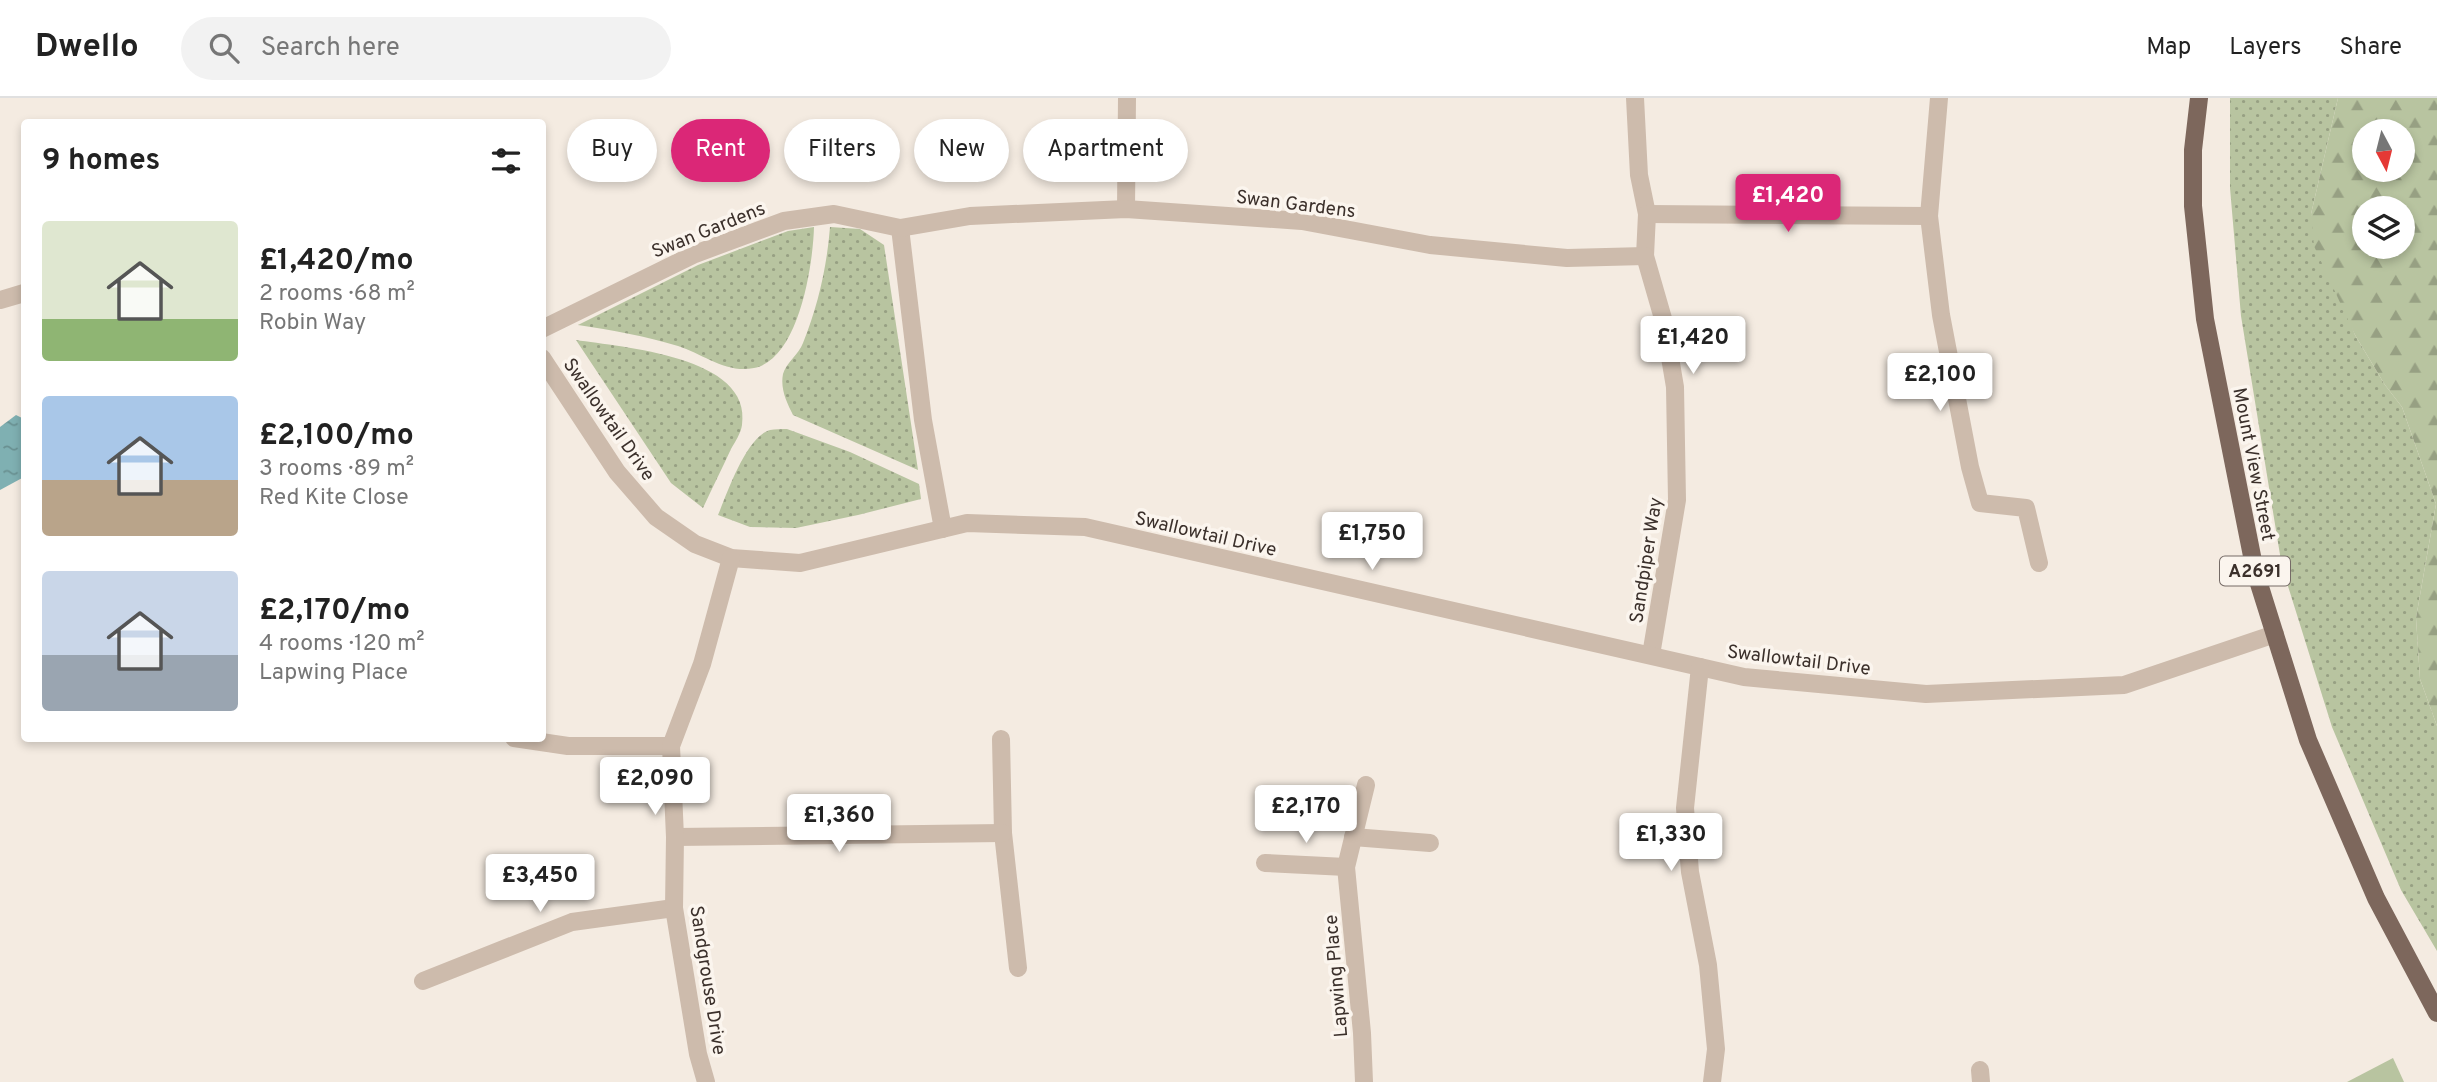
<!DOCTYPE html>
<meta charset="utf-8">
<style>
:root{--surface:#fff;--page:#f2f2f2;--text:#222;--muted:#767676;--line:#e0e0e0;--accent:#db2777}
body{margin:0;font-family:Overpass,sans-serif;background:var(--page);color:var(--text);height:100vh;display:flex;flex-direction:column;font-size:26px;white-space:nowrap}
*{box-sizing:border-box;margin:0}
p{font-size:23px;color:var(--muted)}
.icon{flex:none;width:38px;height:38px;fill:none;stroke:currentColor;stroke-width:2;stroke-linecap:round;stroke-linejoin:round}
.map{position:relative;flex:1;overflow:hidden}
.sheet{position:absolute;left:21px;top:21px;width:525px;height:623px;display:flex;flex-direction:column;background:var(--surface);border-radius:7px;box-shadow:0 4px 10px #0003}
.sheet>*{flex:none}
.guide{position:absolute;left:567px;top:21px;width:665px;height:63px;display:flex;gap:14px}
.needle{width:46px;rotate:173deg}
.tools{position:absolute;left:2352px;top:21px;display:grid;gap:14px}
.tools a{display:grid;place-items:center;width:63px;height:63px;border-radius:50%;background:var(--surface);box-shadow:0 4px 10px #0003;font-size:35px}
.price{position:absolute;translate:-50% -60px;padding:0 16px;border-radius:7px;background:#fff;color:#222;font-size:23px;line-height:46px;filter:drop-shadow(0 2px 4px #0008)}
.price::after{content:'';position:absolute;left:50%;top:42px;width:21px;height:16px;margin-left:-10px;background:inherit;clip-path:polygon(0 0,100% 0,50% 100%)}
.price.selected{background:var(--accent);color:#fff}
ul{padding:0;list-style:none}
li{display:flex;align-items:center;gap:21px;height:175px;padding:0 21px}
li span{display:grid;place-items:center;flex:none;width:196px;height:140px;border-radius:7px;color:#555}
li>.icon{margin-inline-start:auto}
span .icon{width:84px;height:84px;fill:#fffc;stroke-width:1}
li b{font-size:30px}
h2{display:flex;justify-content:space-between;align-items:center;height:84px;padding:0 21px;font-size:30px}
.tag{padding:0 24px;border-radius:32px;background:var(--surface);box-shadow:0 4px 10px #0003;font-size:24px;line-height:63px}
.tag.selected{background:var(--accent);color:#fff}
header{display:flex;align-items:center;gap:42px;box-sizing:border-box;height:98px;padding:0 35px;background:var(--surface);border-bottom:2px solid var(--line)}
header strong{font-size:33px}
nav{display:flex;gap:38px;margin-inline-start:auto;font-size:24px}
.search{width:490px;height:63px;background:var(--page);display:flex;align-items:center;gap:18px;box-sizing:border-box;padding:0 24px;border-radius:38px;color:var(--muted);font-size:26px}
.map>svg:first-child{display:block}
.grass{fill:url(#grass-dots)}
.forest{fill:url(#forest-firs);fill-rule:evenodd}
.green{fill:#b8c4a0}
.water{fill:url(#water-ripples)}
.lines{fill:none;stroke-linecap:round;stroke-linejoin:round}
.street{stroke:#cdbbac;stroke-width:18}
.primary{stroke:#7d675c;stroke-width:18}
.labels{text-anchor:middle;stroke-width:7;stroke-linejoin:round;paint-order:stroke}
.shield{fill:#fbf5ee;stroke:#756b66;stroke-width:2}
.shield-label{font-size:18px;font-weight:bold;fill:#3b302b}
.street-label{font-size:19px;fill:#3b302b;stroke:#fbf5ee}
</style>
<header>
<strong>Dwello</strong>
<div class="search"><svg class="icon" aria-label="search" viewBox="0 0 24 24"><circle cx="10" cy="10" r="6"/><path d="M15 15l6 6"/></svg>Search here</div>
<nav><a>Map</a><a>Layers</a><a>Share</a></nav>
</header>
<div class="map">
<svg width="2437" height="984" viewBox="0 0 2437 984">
<defs>
<pattern id="grass-dots" width="8" height="8" patternUnits="userSpaceOnUse" patternTransform="scale(1.75)"><rect width="8" height="8" fill="#b8c4a0"/><path d="M2 2h.1M6 6h.1" fill="none" stroke="#97a083" stroke-width="1.8" stroke-linecap="round"/></pattern>
<pattern id="forest-firs" width="22" height="20" patternUnits="userSpaceOnUse" patternTransform="scale(1.75)"><rect width="22" height="20" fill="#b8c4a0"/><path d="M5 1l3.5 6h-7zM16 11l3.5 6h-7z" fill="#97a083"/></pattern>
<pattern id="water-ripples" width="26" height="14" patternUnits="userSpaceOnUse" patternTransform="scale(1.75)"><rect width="26" height="14" fill="#7fb0b2"/><path d="M2 4q2-2 4 0t4 0M15 11q2-2 4 0t4 0" fill="none" stroke="#699091"/></pattern>
</defs>
<rect width="100%" height="100%" fill="#f4ebe1"/>
<!-- grass -->
<g class="grass">
<path d="M2230 0H2338L2311 116 2355 237 2385 287 2402 309 2436 406 2416 520 2420 581 2437 628V853L2401 792 2332 629 2282 469 2241 218 2230 90Z"/>
<path d="M814 129C813 167 799 261 754 270 727 276 703 256 678 248 645 238 612 232 578 227L698 167 788 133Z"/>
<path d="M830 129 860 131 884 147 918 372 793 317C787 305 780 291 783 276 786 265 799 256 803 245 818 208 827 168 830 129Z"/>
<path d="M576 242C621 249 753 258 742 327 741 335 735 344 731 351 722 371 712 390 703 410L671 385Z"/>
<path d="M787 331 850 354 919 386 921 401 858 417 796 430 750 429 718 417C727 396 746 339 770 332 775 331 781 331 787 331Z"/>
</g>
<!-- forest -->
<path class="forest" d="M2338 0H2437V628L2420 581 2416 520 2436 406 2402 309 2385 287 2355 237 2314 148 2311 116ZM2364 33H2403V72H2364ZM2364 110H2403V149H2364Z"/>
<!-- green -->
<path class="green" d="M2393 960 2404 984H2347Z"/>
<!-- water -->
<path class="water" d="M16 317 24 321V379L0 392V329Z"/>
<g class="lines">
<!-- street -->
<g class="street">
<path d="M1635 0 1639 77 1647 116 1645 158 1664 224 1675 289 1677 402 1651 557"/>
<path d="M1939 0 1929 118 1941 217 1970 369 1980 405 2026 410 2039 465"/>
<path d="M1126 111 1127 0"/>
<path d="M1647 116 1929 118"/>
<path d="M900 130 923 322 943 431"/>
<path d="M0 202 24 195"/>
<path d="M542 231 695 156 784 123 834 116 900 130 970 118 1126 111 1302 123 1430 147 1567 160 1645 158"/>
<path d="M542 260 617 374 656 419 695 446 731 460 800 465 967 425 1085 429 1744 579 1926 596 2124 587 2275 536"/>
<path d="M1700 569 1685 710 1690 774 1708 867 1716 951 1712 984"/>
<path d="M514 640 568 648H671"/>
<path d="M1001 641 1003 735 1018 870"/>
<path d="M675 739 1003 735"/>
<path d="M1353 739 1430 745"/>
<path d="M1265 765 1346 769"/>
<path d="M423 883 572 824 674 810"/>
<path d="M1980 972 1981 984"/>
<path d="M706 984 698 956 674 810 675 739 671 648 702 566 731 460"/>
<path d="M1364 984 1362 935 1346 769 1366 687"/>
</g>
<!-- primary -->
<path class="primary" d="M2199 0 2193 52V108L2205 221 2255 473 2308 642 2376 800 2437 915"/>
</g>
<g class="labels">
<!-- shield labels -->
<rect class="shield" x="2220" y="458.5" width="70" height="29" rx="5"/>
<g class="shield-label">
<text x="2255" y="479">A2691</text>
</g>
<!-- street labels -->
<g class="street-label">
<text transform="translate(1296 105) rotate(7)" y="7">Swan Gardens</text>
<text transform="translate(708 131) rotate(-22)" y="7">Swan Gardens</text>
<text transform="translate(610 321) rotate(55)" y="7">Swallowtail Drive</text>
<text transform="translate(2255 366) rotate(79)" y="7">Mount View Street</text>
<text transform="translate(1206 435) rotate(13)" y="7">Swallowtail Drive</text>
<text transform="translate(1645 462) rotate(-81)" y="7">Sandpiper Way</text>
<text transform="translate(1799 561) rotate(7)" y="7">Swallowtail Drive</text>
<text transform="translate(1335 878) rotate(-95)" y="7">Lapwing Place</text>
<text transform="translate(709 882) rotate(81)" y="7">Sandgrouse Drive</text>
</g>
</g>
</svg>
<div class="tools">
<a><svg class="needle" viewBox="-14 -14 28 28"><path d="M0-13l5 13h-10z" fill="#e53935"/><path d="M0 13l5-13h-10z" fill="#767676"/></svg></a>
<a><svg class="icon" aria-label="layers" viewBox="0 0 24 24"><path d="M12 4l9 5-9 5-9-5zM3 14l9 5 9-5"/></svg></a>
</div>
<b class="price selected" style="left:1788px;top:136px">£1,420</b>
<b class="price" style="left:1693px;top:278px">£1,420</b>
<b class="price" style="left:1940px;top:315px">£2,100</b>
<b class="price" style="left:1372px;top:474px">£1,750</b>
<b class="price" style="left:655px;top:719px">£2,090</b>
<b class="price" style="left:1306px;top:747px">£2,170</b>
<b class="price" style="left:839px;top:756px">£1,360</b>
<b class="price" style="left:1671px;top:775px">£1,330</b>
<b class="price" style="left:540px;top:816px">£3,450</b>
<div class="guide">
<a class="tag">Buy</a>
<a class="tag selected">Rent</a>
<a class="tag">Filters</a>
<a class="tag">New</a>
<a class="tag">Apartment</a>
</div>
<section class="sheet">
<h2>9 homes<svg class="icon" aria-label="filters" viewBox="0 0 24 24"><path d="M4 7h16M4 17h16"/><circle cx="9" cy="7" r="2"/><circle cx="15" cy="17" r="2"/></svg></h2>
<ul>
<li><span style="background:linear-gradient(#dfe7d0 70%,#8fb573 0)"><svg class="icon" aria-label="home" viewBox="0 0 24 24"><path d="M3 11l9-7 9 7M6 9v11h12V9"/></svg></span><div><b>£1,420/mo</b><p>2 rooms · 68 m²</p><p>Robin Way</p></div></li>
<li><span style="background:linear-gradient(#a9c7e8 60%,#b9a48a 0)"><svg class="icon" aria-label="home" viewBox="0 0 24 24"><path d="M3 11l9-7 9 7M6 9v11h12V9"/></svg></span><div><b>£2,100/mo</b><p>3 rooms · 89 m²</p><p>Red Kite Close</p></div></li>
<li><span style="background:linear-gradient(#c9d6e8 60%,#9aa5b1 0)"><svg class="icon" aria-label="home" viewBox="0 0 24 24"><path d="M3 11l9-7 9 7M6 9v11h12V9"/></svg></span><div><b>£2,170/mo</b><p>4 rooms · 120 m²</p><p>Lapwing Place</p></div></li>
</ul>
</section>
</div>
